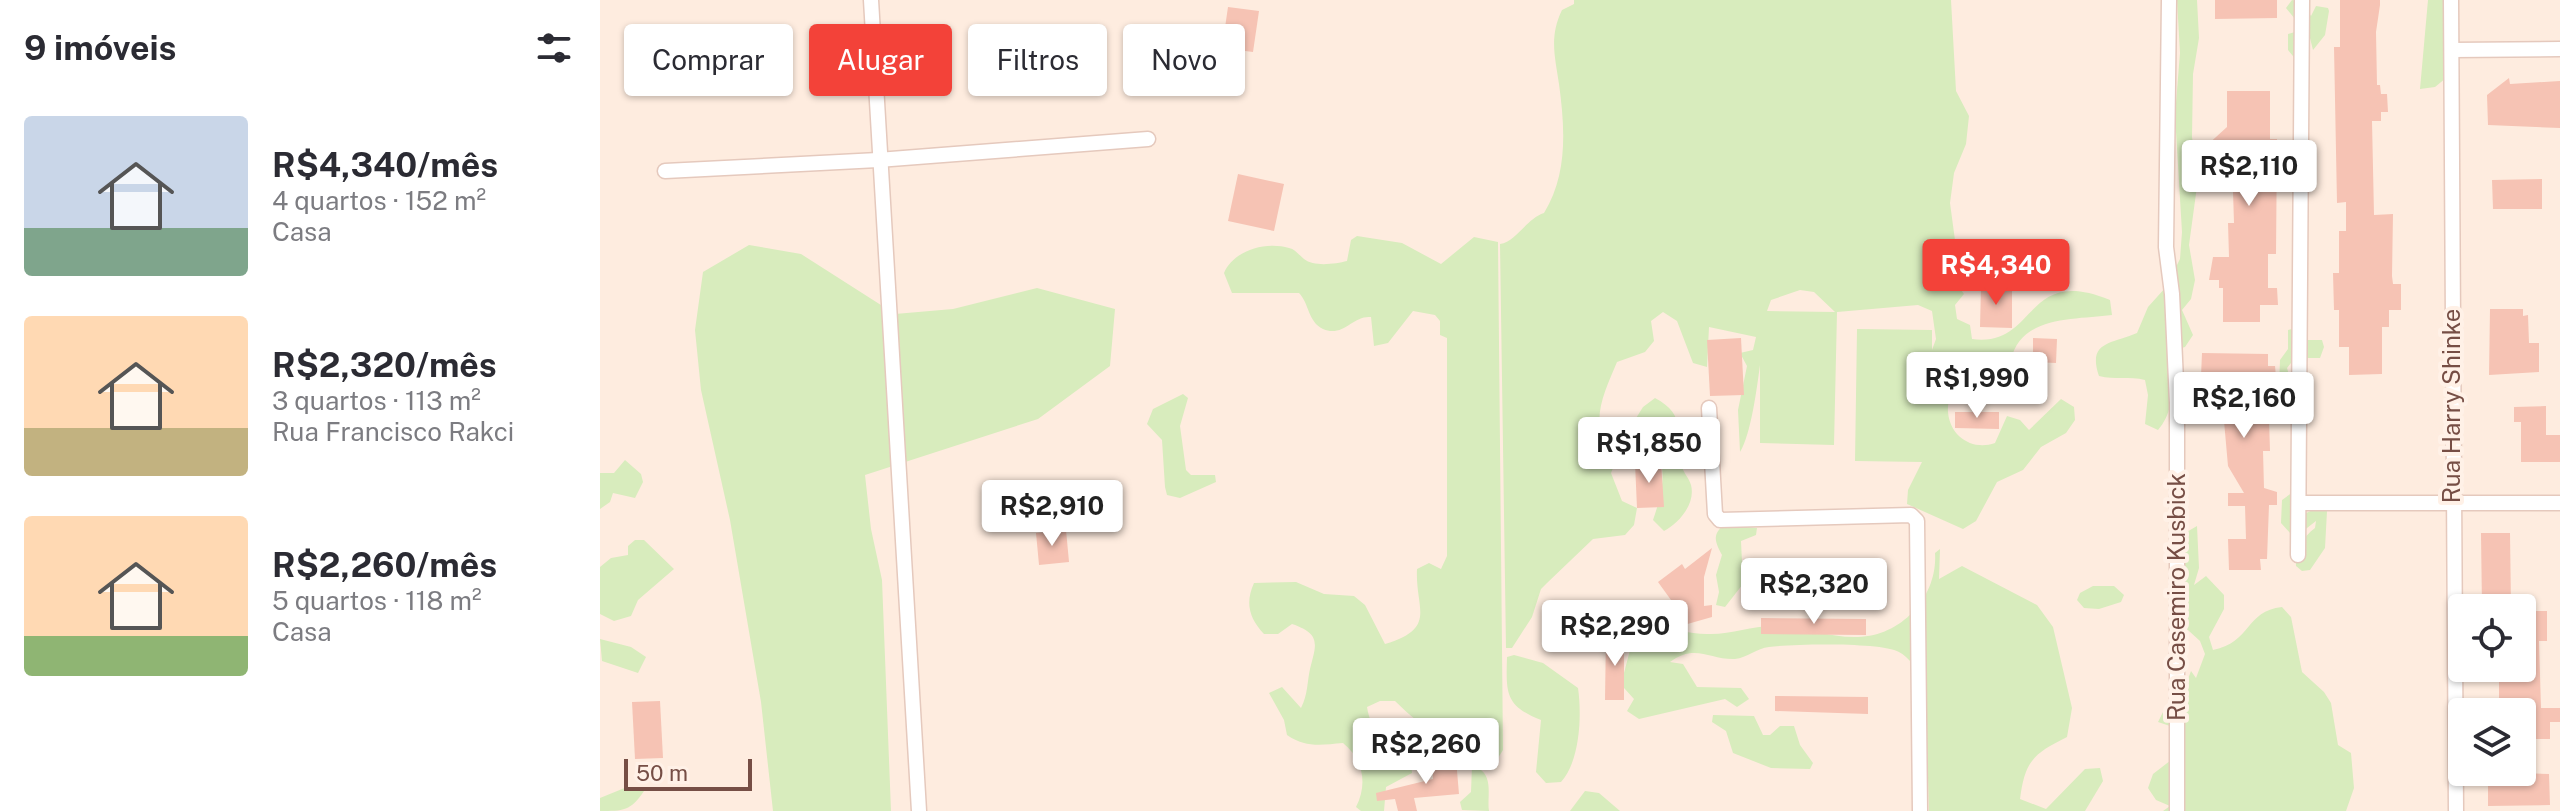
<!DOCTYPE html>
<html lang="pt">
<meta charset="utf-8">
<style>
:root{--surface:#fff;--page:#f7f7f7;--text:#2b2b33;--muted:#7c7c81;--accent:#f34239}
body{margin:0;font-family:"Public Sans",sans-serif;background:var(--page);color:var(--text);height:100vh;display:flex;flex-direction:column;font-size:30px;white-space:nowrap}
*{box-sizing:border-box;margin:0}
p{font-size:26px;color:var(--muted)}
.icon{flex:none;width:44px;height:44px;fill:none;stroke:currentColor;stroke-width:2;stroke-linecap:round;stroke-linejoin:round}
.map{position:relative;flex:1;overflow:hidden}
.drawer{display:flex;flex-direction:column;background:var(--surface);width:600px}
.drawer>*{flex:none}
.top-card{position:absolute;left:24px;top:24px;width:760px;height:72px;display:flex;gap:16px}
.controls{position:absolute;left:1848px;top:594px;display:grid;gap:16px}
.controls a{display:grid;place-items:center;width:88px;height:88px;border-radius:8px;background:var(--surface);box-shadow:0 2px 6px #0004;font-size:40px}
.scale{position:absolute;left:24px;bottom:20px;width:128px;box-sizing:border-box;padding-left:8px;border:4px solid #764e45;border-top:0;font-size:22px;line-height:28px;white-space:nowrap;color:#764e45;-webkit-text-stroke:6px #fff1e7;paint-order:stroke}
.price{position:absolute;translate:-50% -68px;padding:0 18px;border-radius:8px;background:#fff;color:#222;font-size:26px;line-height:52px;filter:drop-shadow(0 2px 4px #0008)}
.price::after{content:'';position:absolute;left:50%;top:48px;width:24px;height:18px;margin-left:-12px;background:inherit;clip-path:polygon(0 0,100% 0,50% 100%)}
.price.current{background:var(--accent);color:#fff}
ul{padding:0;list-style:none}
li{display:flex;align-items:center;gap:24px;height:200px;padding:0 24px}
li span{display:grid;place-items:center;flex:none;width:224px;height:160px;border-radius:8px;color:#555}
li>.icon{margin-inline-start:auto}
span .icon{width:96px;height:96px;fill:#fffc;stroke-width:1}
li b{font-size:34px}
h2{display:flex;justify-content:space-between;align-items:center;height:96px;padding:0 24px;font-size:34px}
.chip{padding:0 28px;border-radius:8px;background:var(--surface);box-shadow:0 2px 6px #0004;font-size:28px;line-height:72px}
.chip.current{background:var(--accent);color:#fff}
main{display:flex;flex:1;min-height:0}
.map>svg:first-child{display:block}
.green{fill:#d8ecbd;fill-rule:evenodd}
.building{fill:#f6c3b4}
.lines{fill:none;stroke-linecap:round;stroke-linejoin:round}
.minor-casing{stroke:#e5c9bd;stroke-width:17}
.minor{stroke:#fff;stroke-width:14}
.labels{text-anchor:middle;stroke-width:8;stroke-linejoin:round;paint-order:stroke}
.street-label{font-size:24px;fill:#764e45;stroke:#fff1e7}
</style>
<main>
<section class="drawer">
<h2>9 imóveis<svg class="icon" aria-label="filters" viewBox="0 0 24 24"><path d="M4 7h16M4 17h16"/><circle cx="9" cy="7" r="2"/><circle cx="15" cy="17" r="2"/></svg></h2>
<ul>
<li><span style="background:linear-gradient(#c9d6e8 70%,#7fa58c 0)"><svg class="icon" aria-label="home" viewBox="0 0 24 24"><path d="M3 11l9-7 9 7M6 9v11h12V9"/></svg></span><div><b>R$4,340/mês</b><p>4 quartos · 152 m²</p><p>Casa</p></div></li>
<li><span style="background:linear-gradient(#ffd9b3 70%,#c2b280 0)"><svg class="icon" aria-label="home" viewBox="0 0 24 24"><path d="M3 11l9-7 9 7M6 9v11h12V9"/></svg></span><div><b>R$2,320/mês</b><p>3 quartos · 113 m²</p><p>Rua Francisco Rakci</p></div></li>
<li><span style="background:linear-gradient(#ffd9b3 75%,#8fb573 0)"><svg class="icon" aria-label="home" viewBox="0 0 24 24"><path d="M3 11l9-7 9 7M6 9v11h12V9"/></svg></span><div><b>R$2,260/mês</b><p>5 quartos · 118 m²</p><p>Casa</p></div></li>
</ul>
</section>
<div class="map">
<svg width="1960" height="811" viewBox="0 0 1960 811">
<rect width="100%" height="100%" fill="#feecdf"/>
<!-- green -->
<g class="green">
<path d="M974 0H1351L1356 91 1369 116 1366 144 1354 173 1350 203 1359 270 1339 285 1356 283 1364 294 1355 305 1357 319 1370 325 1372 339C1438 348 1423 264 1510 300L1512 315C1475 320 1421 315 1411 360L1382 357 1358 374C1354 386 1347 400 1348 412 1350 437 1373 451 1395 443L1407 416 1420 420 1429 430 1461 399 1474 407 1475 420 1466 433 1441 447 1423 470 1397 482 1376 521 1363 529 1307 504 1308 490 1322 462 1255 461 1257 329 1332 330V350L1336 339 1332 311 1318 305 1237 312 1234 445 1160 443V365C1157 387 1151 435 1140 452L1138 410 1147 366 1140 353 1153 350 1156 337 1109 327 1107 367 1093 363 1077 321 1063 312 1051 321 1054 341 1045 352 1017 362C1006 389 992 414 1004 443L1014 433 1028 431 1043 407 1055 398C1088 416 1075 433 1081 463 1082 472 1089 477 1091 485 1096 504 1078 524 1064 531L1053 520C1065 486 1074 441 1027 434L1011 473 1022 501 1037 508 1034 525 1025 535 993 539 947 583 941 589 932 617 912 648H906L900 244C916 242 926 219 944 213 968 174 965 128 959 84 955 56 949 37 962 10L974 4ZM1200 290 1214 292 1235 312 1167 311 1171 300Z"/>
<path d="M1577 0H1597L1599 38 1593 74 1592 137 1598 179 1589 245 1595 280 1591 299 1582 310 1593 335 1585 347 1572 351C1572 379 1577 408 1558 430L1545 424 1548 395 1545 380C1529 376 1515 380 1499 376 1487 341 1512 344 1537 333L1548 307 1566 287 1580 259 1582 232 1575 115 1580 53Z"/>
<path d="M1692 0 1701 2 1711 16 1716 6 1728 8 1729 11 1725 35 1713 50 1710 38H1706L1697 61 1688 50V34L1695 32V19L1686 8Z"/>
<path d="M1828 0H1856L1846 78 1835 87 1820 89Z"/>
<path d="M757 236 802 243 841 264 874 237 898 242 903 750 898 758 884 755 869 731 856 723C831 738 814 719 795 701H780L767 707C771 732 788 752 811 759L812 773 786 787 784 811H761L756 807C768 784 763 759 743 743 721 745 706 748 687 735L684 720 669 693 682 687 701 708C708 694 707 683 710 669 716 645 722 634 692 624L678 634H664C649 618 645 603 654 583L696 582 724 594 754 596 765 605 785 644C838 628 815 609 817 569L829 563 841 569 847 556V338L840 335V321L835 315 813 311 788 343 774 346 771 317C753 315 743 338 723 329 708 322 709 303 699 293H632L624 273C633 251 665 241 689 248 695 249 699 255 704 259 714 267 735 264 747 261L751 240Z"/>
<path d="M149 245 201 254 295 314 353 309 437 288 515 309 510 366 438 419 265 475 271 529 282 580 291 811H173L161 702 130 520 101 390 95 330 103 272Z"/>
<path d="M1699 327 1707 340H1722L1724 347 1720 358H1695L1687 368 1692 385 1706 395 1705 407 1692 417 1687 413 1679 387 1680 360 1688 349V330Z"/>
<path d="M583 394 588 398 580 426 586 470 591 475H615L616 482 580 498 567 495 565 487 562 440 547 424 553 409Z"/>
<path d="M25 460 41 474 43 482 35 498 13 493 10 502 0 509V473H14Z"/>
<path d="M1693 492 1708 495 1702 515 1719 507 1727 511 1725 548 1710 570 1702 571 1696 566C1695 550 1702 538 1715 528L1716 521 1698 535 1691 534 1681 523 1682 500Z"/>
<path d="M1124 525 1157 528 1156 535 1141 541 1143 584 1125 607 1116 605 1119 592 1116 575 1122 555C1116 543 1111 535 1124 525Z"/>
<path d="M1597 526 1599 568 1594 585 1606 576 1624 595V609L1609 637 1613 650C1652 642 1645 611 1682 607L1691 617 1702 672 1724 692 1731 703 1738 745 1751 753 1754 788 1746 811H1563L1570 806 1556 800 1548 788 1553 774 1575 757 1573 727 1558 722 1564 710 1577 709 1591 671 1596 678 1605 654 1600 641 1578 621 1581 547 1585 533Z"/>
<path d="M35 540H44L74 569 38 600 31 616 14 621 0 614V567L11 558 28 555V546Z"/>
<path d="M1340 549 1339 579 1362 566 1437 605 1453 627 1472 708 1467 737C1433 754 1425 761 1420 799L1446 809 1485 769 1500 768 1503 781 1485 811H1329L1325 679C1318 671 1309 657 1299 652 1281 642 1192 644 1169 647 1157 648 1147 658 1135 659 1110 660 1095 643 1070 662L1083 664 1097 687 1141 688 1149 699 1137 707 1125 699 1039 719 1027 711 1034 699 1024 688V673L1035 631C1059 623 1082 634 1107 634 1130 635 1151 626 1173 626 1202 627 1230 638 1258 637 1303 636 1338 595 1335 553Z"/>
<path d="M1493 586H1514L1524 595 1521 602 1499 609 1484 608 1477 600 1480 593Z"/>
<path d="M0 639 31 647 46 657 38 673 2 661Z"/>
<path d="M914 655 943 663 978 688C982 716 980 761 961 782L946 783 936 772 941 720C905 706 906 693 907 657Z"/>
<path d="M1113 715 1154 716 1163 735H1170L1180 726H1194L1200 745 1213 763 1210 769 1171 768 1133 753 1126 731 1112 722Z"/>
<path d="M872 765C895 773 887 793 889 811L862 810 860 802 871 792Z"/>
<path d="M27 787 44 791C31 811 23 811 0 811V798Z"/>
<path d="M985 791 999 793 1020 811H970Z"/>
</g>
<!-- building -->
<g class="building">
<path d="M1615 0H1677V18L1615 19Z"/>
<path d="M1740 0H1780V5L1776 32 1777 85H1780L1781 94H1787L1788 112H1781V121H1772L1774 215 1793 214 1792 276 1793 284H1801V310H1789V327H1782V374L1749 375V347H1739V310H1734L1733 273H1739V231H1746V202L1737 203 1734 47H1740Z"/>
<path d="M628 7 659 11 653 52 622 48Z"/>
<path d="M1909 78 1910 84 1960 81V128L1888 125 1887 95Z"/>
<path d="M1627 91H1670V139H1677L1676 254H1668V288H1677L1678 305H1660V322H1623V288H1619V280H1609L1613 257H1629L1628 223H1634L1633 191 1638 190 1637 154H1613L1605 147 1627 127Z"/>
<path d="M638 174 684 184 674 231 628 221Z"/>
<path d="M1942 179V209H1893L1892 180Z"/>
<path d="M1381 287H1412V328L1380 327Z"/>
<path d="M1890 309H1923V316L1928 315 1929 343H1939V372L1889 375Z"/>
<path d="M1141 338 1144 395 1110 396 1107 340Z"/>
<path d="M1433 338 1457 339 1456 363 1433 362Z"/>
<path d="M1602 353 1668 354V366H1675L1680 419H1669L1670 451H1663L1664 488 1677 492V505H1669L1667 559H1660L1661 570H1629L1628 539H1646L1645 506H1628V493H1644L1628 466 1624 421 1599 422Z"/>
<path d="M1946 406V435H1960V462H1921V422H1914V407Z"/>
<path d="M1355 412H1399V429L1355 428Z"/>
<path d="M1061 462 1064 507 1037 508 1035 463Z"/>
<path d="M466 530 469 562 439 565 436 533Z"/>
<path d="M1881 533H1910L1911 608H1882Z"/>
<path d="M1112 548 1104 577V606L1112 605V617L1084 625 1061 608 1071 600 1058 582 1082 564 1085 569Z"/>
<path d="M1922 611H1947V641H1939L1941 708H1960V722H1950V739H1922V712H1899V668H1922Z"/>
<path d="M1161 618 1266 619V635L1161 634Z"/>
<path d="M1006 634 1024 635V700H1005Z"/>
<path d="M1175 696 1268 697V714L1175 711Z"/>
<path d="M60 701 63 758 35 759 32 702Z"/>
<path d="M847 755 848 760 856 759 859 794 814 798 817 811H798L795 799 777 801 776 793 833 779 832 756Z"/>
<path d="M1892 772 1949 774 1950 805 1888 806V775Z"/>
</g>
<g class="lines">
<defs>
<g id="minor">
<path d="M271 0 319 811"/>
<path d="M1569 0 1566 247 1572 294 1577 403V811"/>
<path d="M1851 0 1856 811"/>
<path d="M1852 50 1960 49"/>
<path d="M65 171 278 160 548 139"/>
<path d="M1109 408 1115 514 1120 520 1311 515 1317 521 1320 811"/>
<path d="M1700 503H1960"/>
<path d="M1698 555 1702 0"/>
</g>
</defs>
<!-- minor casing -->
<use href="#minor" class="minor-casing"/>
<!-- minor -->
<use href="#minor" class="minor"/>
</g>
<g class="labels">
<!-- street labels -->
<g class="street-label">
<text transform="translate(1852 406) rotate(-90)" y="8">Rua Harry Shinke</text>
<text transform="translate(1577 597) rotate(-90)" y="8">Rua Casemiro Kusbick</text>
</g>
</g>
</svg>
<div class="controls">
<a><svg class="icon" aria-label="locate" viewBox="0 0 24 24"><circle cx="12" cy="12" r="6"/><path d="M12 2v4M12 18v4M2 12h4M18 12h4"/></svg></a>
<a><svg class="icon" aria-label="layers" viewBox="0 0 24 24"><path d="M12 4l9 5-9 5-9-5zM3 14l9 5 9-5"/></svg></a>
</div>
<div class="scale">50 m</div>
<b class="price" style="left:1649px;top:208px">R$2,110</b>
<b class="price current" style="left:1396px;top:307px">R$4,340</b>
<b class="price" style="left:1377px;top:420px">R$1,990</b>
<b class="price" style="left:1644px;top:440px">R$2,160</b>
<b class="price" style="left:1049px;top:485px">R$1,850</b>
<b class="price" style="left:452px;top:548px">R$2,910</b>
<b class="price" style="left:1214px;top:626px">R$2,320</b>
<b class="price" style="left:1015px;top:668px">R$2,290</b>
<b class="price" style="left:826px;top:786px">R$2,260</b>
<div class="top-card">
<a class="chip">Comprar</a>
<a class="chip current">Alugar</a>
<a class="chip">Filtros</a>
<a class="chip">Novo</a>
</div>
</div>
</main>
